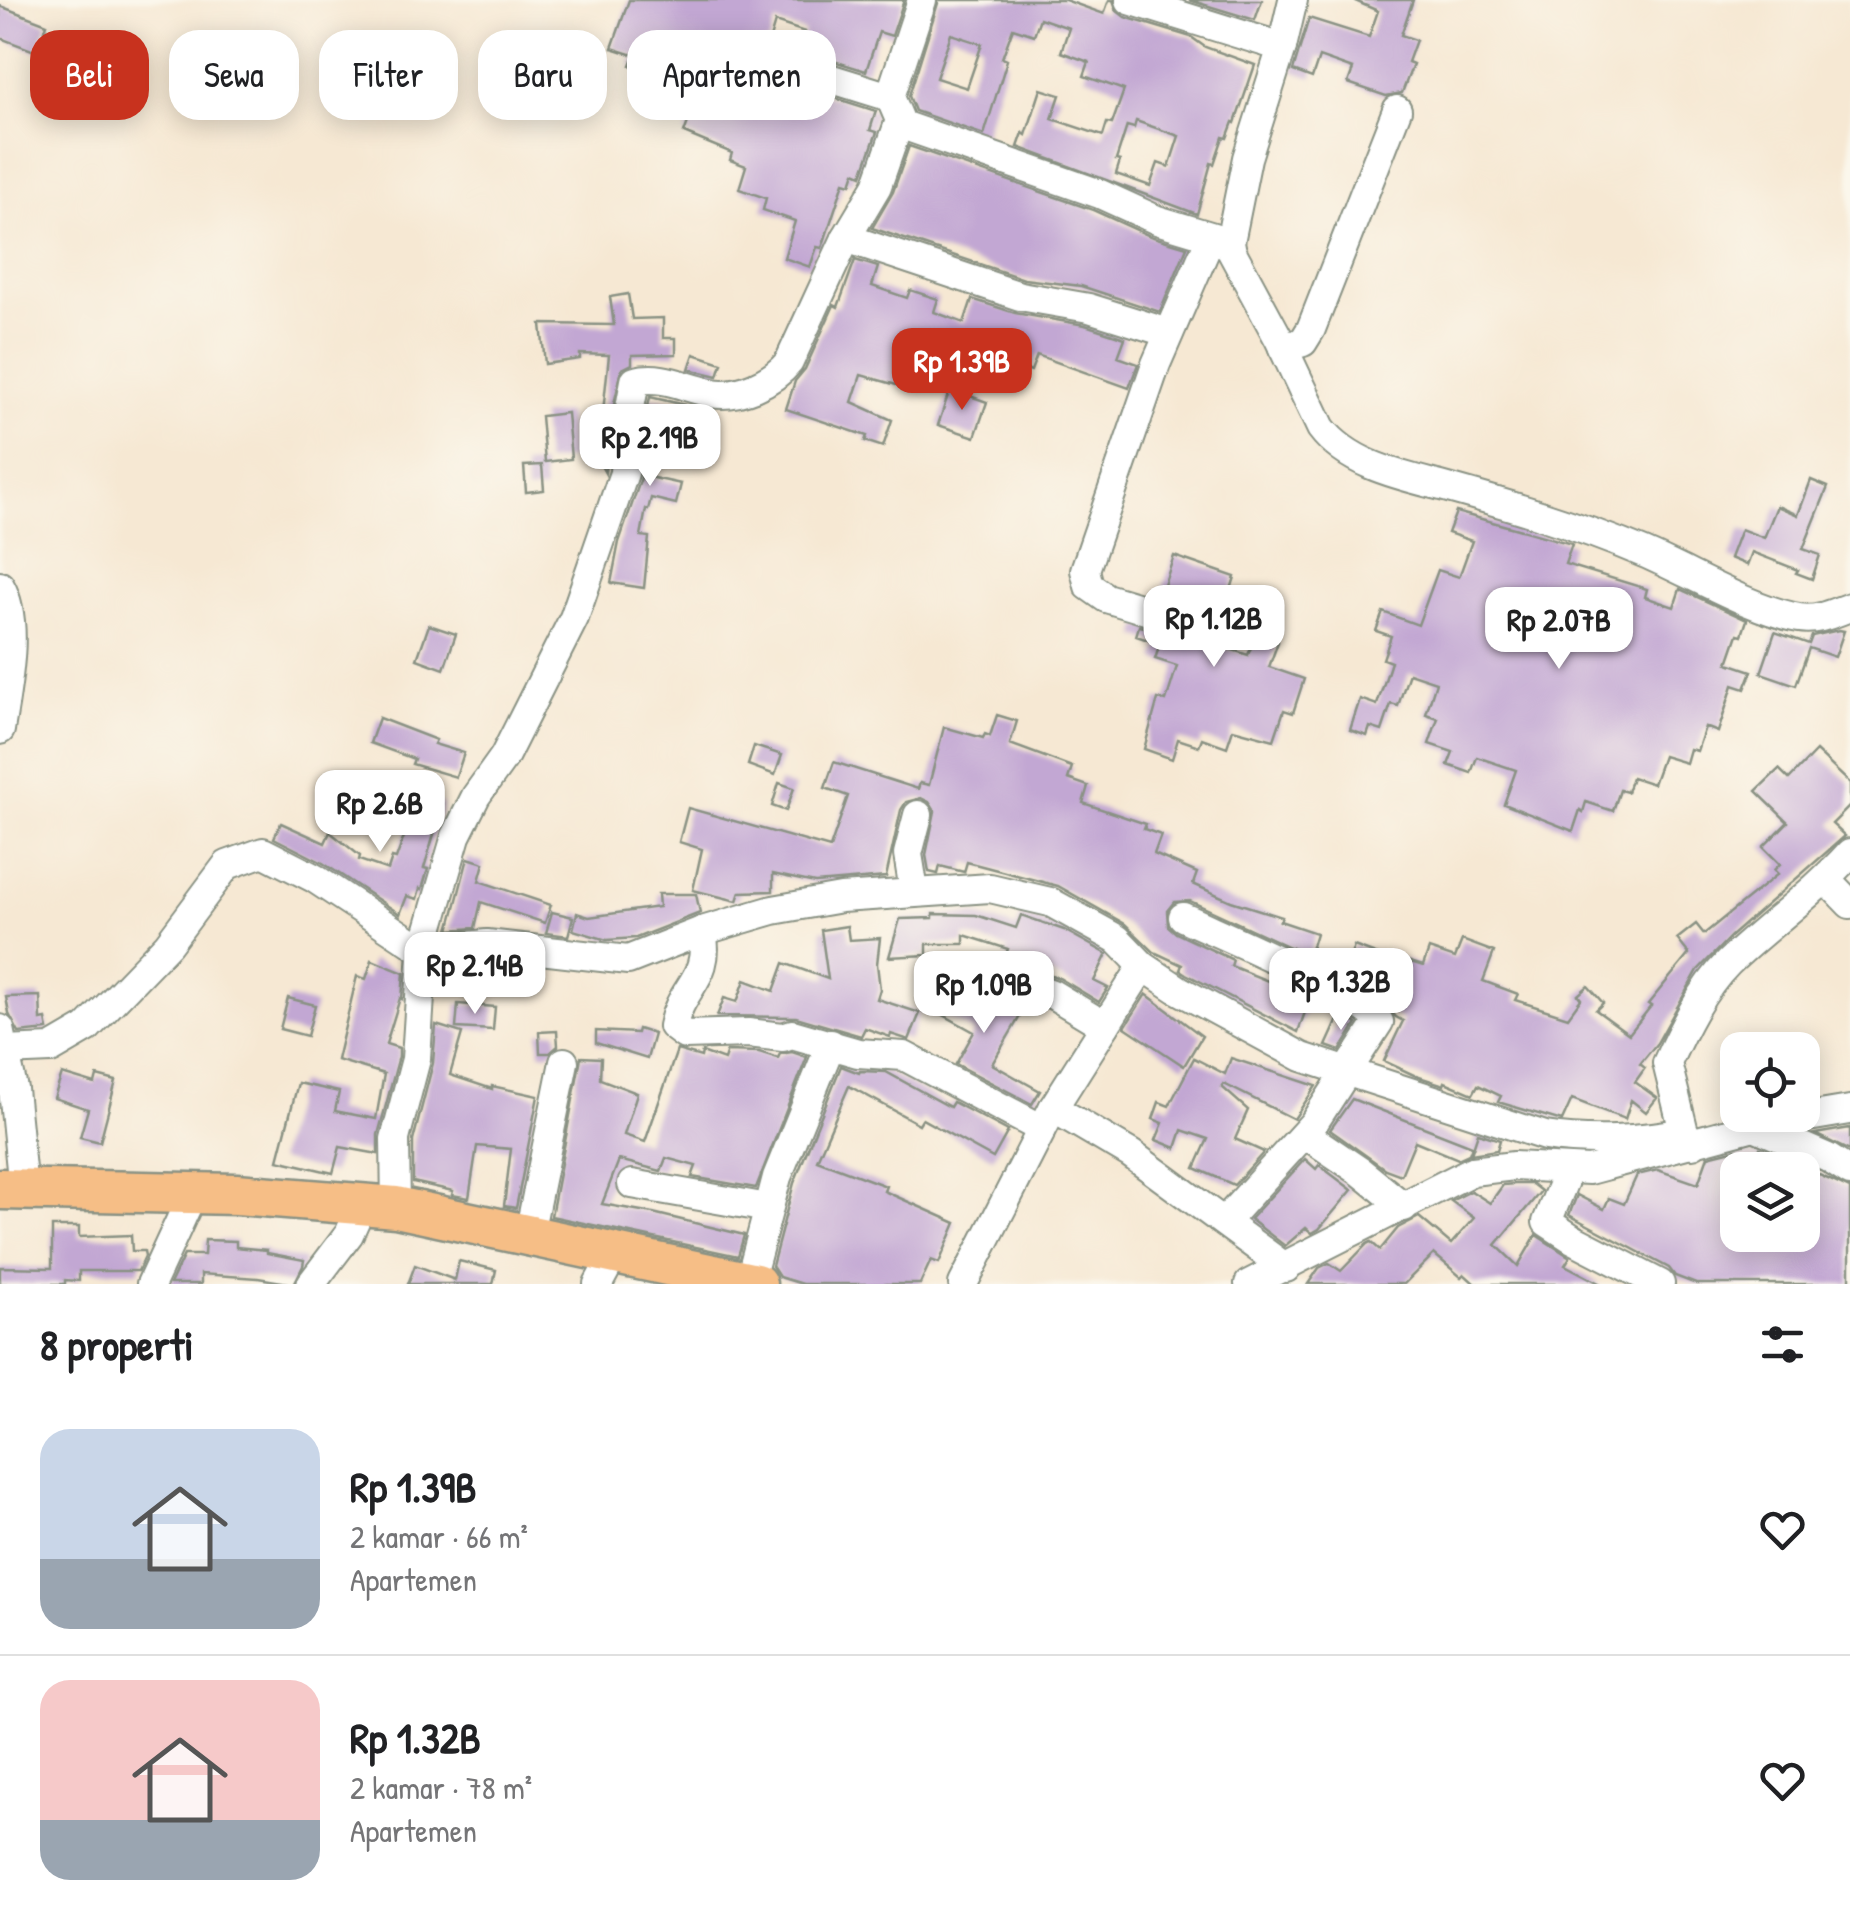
<!DOCTYPE html>
<html lang="id">
<meta charset="utf-8">
<style>
:root{--surface:#fff;--page:#f2f2f2;--text:#202124;--muted:#757577;--line:#e0e0e0;--accent:#c8321e}
body{margin:0;font-family:"Patrick Hand",sans-serif;background:var(--page);color:var(--text);height:100vh;display:flex;flex-direction:column;font-size:38px;white-space:nowrap}
*{box-sizing:border-box;margin:0}
p{font-size:32px;color:var(--muted)}
.icon{flex:none;width:55px;height:55px;fill:none;stroke:currentColor;stroke-width:2;stroke-linecap:round;stroke-linejoin:round}
.map{position:relative;height:1284px;overflow:hidden}
.drawer{display:flex;flex-direction:column;background:var(--surface);flex:1}
.drawer>*{flex:none}
.banner{position:absolute;left:30px;top:30px;width:1000px;height:90px;display:flex;gap:20px}
.buttons{position:absolute;left:1720px;top:1032px;display:grid;gap:20px}
.buttons a{display:grid;place-items:center;width:100px;height:100px;border-radius:20px;background:var(--surface);box-shadow:0 5px 25px #0003;font-size:50px}
.price{position:absolute;translate:-50% -85px;padding:0 22px;border-radius:20px;background:#fff;color:#222;font-size:32px;line-height:65px;filter:drop-shadow(0 2px 5px #0008)}
.price::after{content:'';position:absolute;left:50%;top:60px;width:30px;height:22px;margin-left:-15px;background:inherit;clip-path:polygon(0 0,100% 0,50% 100%)}
.price.on{background:var(--accent);color:#fff}
ul{padding:0;list-style:none}
li{display:flex;align-items:center;gap:30px;height:250px;padding:0 40px}
li+li{border-top:2px solid var(--line)}
li span{display:grid;place-items:center;flex:none;width:280px;height:200px;border-radius:30px;color:#555}
li>.icon{margin-inline-start:auto}
span .icon{width:120px;height:120px;fill:#fffc;stroke-width:1}
li b{font-size:42px}
h2{display:flex;justify-content:space-between;align-items:center;height:120px;padding:0 40px;font-size:42px}
.pill{padding:0 35px;border-radius:30px;background:var(--surface);box-shadow:0 5px 25px #0003;font-size:35px;line-height:90px}
.pill.on{background:var(--accent);color:#fff}
.map>svg:first-child{display:block}
.building{fill:#c2a7d3;fill-rule:evenodd}
.lines{fill:none;stroke-linecap:round;stroke-linejoin:round}
.minor-casing{stroke:#8a9284;stroke-width:32}
.highway-casing{stroke:#8a9284;stroke-width:45}
.minor{stroke:#fff;stroke-width:28}
.highway{stroke:#f6be86;stroke-width:40}
</style>
<div class="map">
<svg width="1850" height="1284" viewBox="0 0 1850 1284">
<rect width="100%" height="100%" fill="#fbf7ec"/>
<filter id="ink" filterUnits="userSpaceOnUse"><feTurbulence type="fractalNoise" baseFrequency=".01" numOctaves="2"/><feDisplacementMap in="SourceGraphic" scale="20" xChannelSelector="R" yChannelSelector="G"/><feConvolveMatrix kernelMatrix="1 2 1 2 8 2 1 2 1" color-interpolation-filters="sRGB"/></filter>
<filter id="wash" filterUnits="userSpaceOnUse"><feTurbulence type="fractalNoise" baseFrequency=".0048" numOctaves="4" result="noise"/><feDisplacementMap in="SourceGraphic" scale="40" xChannelSelector="R" yChannelSelector="G"/><feGaussianBlur stdDeviation="2.25" result="paint"/><feColorMatrix in="noise" values="0 0 0 0 0 0 0 0 0 0 0 0 0 0 0 0 0 1.4 0 .05"/><feComposite in="paint" operator="in"/></filter>
<g filter="url(#wash)">
<rect width="100%" height="100%" fill="#f6e8d3"/>
<g id="blocks">
<!-- building -->
<g class="building">
<path d="M629 0H904L892 36 879 32 866 71 798 50 805 32 775 22 769 42 757 46 752 53 751 64 762 75 876 111 870 130 877 132 862 175 855 172 851 184 844 182 822 248 817 247 810 267 784 258 795 221 763 210 766 198 739 189 746 166 730 160 732 153 684 133 696 100 665 90 662 100 642 93 649 72 630 65 634 55 612 48Z"/>
<path d="M939 0H1065L1104 14 1109 0H1113L1117 11 1125 17 1191 37 1205 47 1255 65 1235 123 1233 122 1227 138 1223 137 1214 164 1211 163 1197 214 1018 147 1023 133 1026 135 1041 89 1060 95 1052 119 1103 136 1107 123 1112 124 1124 90 1084 76 1089 62 1061 52 1069 28 1040 18 1034 35 1013 28 1002 58 1007 60 984 135 915 111 909 96ZM951 34 982 44 967 88 936 78ZM1136 121 1179 136 1169 167 1158 163 1150 186 1116 174 1120 161 1116 160 1127 126 1134 128Z"/>
<path d="M1189 0H1262L1255 20Z"/>
<path d="M1353 0H1413L1401 35 1416 40 1408 62 1413 64 1402 93 1386 96 1348 83 1353 69 1319 57 1312 78 1293 71 1309 18 1369 37 1378 11Z"/>
<path d="M0 6 47 24 37 52 0 38Z"/>
<path d="M909 146 1093 210 1150 236 1187 247 1160 312 1081 286 1024 279 872 228 893 192Z"/>
<path d="M855 260 878 267 872 286 907 298 910 290 938 299 934 312 964 323 972 299 1015 313 1085 325 1125 338 1118 357 1138 364 1129 388 1037 355 1031 371 985 355 980 370 919 350 916 360 909 358 900 386 861 375 852 402 892 420 883 447 865 441 867 436 786 409 795 381 805 369 834 305 838 307Z"/>
<path d="M628 294 632 319 663 318V338H676V354L632 355V364L622 369 609 426 605 473 598 460 609 355 580 354V359L545 364 541 324 614 325 610 297Z"/>
<path d="M694 354 722 363 718 376 689 369Z"/>
<path d="M950 389 987 402 975 437 938 425Z"/>
<path d="M650 397 694 407 688 437 676 435 673 448 652 444 649 477 681 484 676 504 651 498 648 510 646 509 641 536 649 537 644 588 611 583 619 542 641 478 643 431Z"/>
<path d="M567 413 571 459 545 462 541 416Z"/>
<path d="M542 465 544 490 526 492 524 466Z"/>
<path d="M1811 480 1828 487 1803 549 1820 555 1812 579 1796 573 1798 570 1752 552 1747 565 1730 558 1741 529 1764 538 1777 506 1798 515Z"/>
<path d="M1456 512 1572 544 1565 564 1647 589 1645 597 1674 607 1680 589 1747 620 1742 635 1738 634 1728 663 1752 671 1745 689 1733 685 1718 732 1705 727 1697 751 1690 749 1686 763 1663 756 1653 784 1632 777 1627 792 1620 790 1613 811 1586 802 1583 812 1580 810 1573 831 1504 804 1516 770 1477 757 1471 773 1448 765 1453 752 1429 744 1438 718 1426 714 1436 682 1409 673 1398 706 1391 704 1382 731 1370 727 1367 736 1350 730 1360 699 1377 705 1391 662 1383 659 1391 636 1376 631 1383 612 1418 625 1438 570 1459 577 1472 541 1448 533Z"/>
<path d="M1174 556 1235 577 1226 605 1233 607 1220 646 1248 655 1256 635 1278 642 1269 667 1304 679 1293 713 1284 710 1274 740 1233 729 1227 747 1202 738 1199 746 1178 739 1172 759 1144 749 1158 699 1166 701 1177 666 1155 659 1160 644 1136 636 1139 626 1159 630 1167 627 1179 631 1190 600 1162 591Z"/>
<path d="M429 625 456 634 444 669 417 659Z"/>
<path d="M1839 630 1844 631 1835 657 1809 648 1796 685 1761 673 1775 632 1809 644 1812 636Z"/>
<path d="M997 715 1017 721 1010 744 1072 767 1068 779 1088 786 1083 803 1146 824 1144 829 1161 835 1154 854 1197 873 1193 884 1231 901 1282 917 1280 921 1316 933 1309 956 1190 901 1174 902 1167 911 1168 926 1176 933 1233 960 1231 966 1310 998 1298 1032 1186 974 1180 970 1182 965 1154 952 1125 924 1058 886 967 862 964 872 940 866 938 874 929 872 926 855 935 811 929 802 921 798 906 802 901 810 886 877 815 883 773 874V891L740 892 737 901 693 890 702 849 679 842 688 808 830 848 848 796 825 788 834 762 918 789 920 783 929 785 944 727 983 738 985 734 990 736Z"/>
<path d="M379 718 436 740 434 744 464 753 456 777 412 764 414 759 370 743Z"/>
<path d="M754 746 782 755 775 775 748 765Z"/>
<path d="M1816 751 1850 783V806L1832 824 1845 836 1731 936 1698 970 1657 1043 1640 1064 1645 1068 1635 1082 1657 1098 1646 1112 1631 1100 1625 1119 1572 1099 1562 1121 1498 1102 1501 1096 1478 1085 1473 1094 1445 1082 1444 1085 1416 1076 1384 1061 1403 1021 1396 1017 1377 996 1354 981 1362 969 1348 964 1354 946 1394 961 1395 957 1423 966 1429 949 1455 958 1462 940 1494 952 1483 981 1518 994 1515 1000 1568 1017 1581 999 1578 995 1588 986 1603 1003 1596 1010 1629 1034 1651 1006 1648 1004 1689 954 1677 939 1696 924 1704 934 1778 874 1774 870 1780 864 1763 847 1788 822 1756 791 1779 769 1789 779Z"/>
<path d="M779 783 794 788 786 811 772 806Z"/>
<path d="M406 792 443 804 424 868 428 869 422 889 420 888 417 899 407 896 400 914 323 863 274 838 281 823 325 843 330 832 360 856 359 860 388 870 392 858 396 859 409 823 397 819Z"/>
<path d="M468 858 484 863 479 881 551 905 545 923 481 902 475 928 449 930Z"/>
<path d="M658 894H696L700 913 636 938 607 940 573 930 577 913 589 917 659 907Z"/>
<path d="M552 912 573 917 568 936 546 933Z"/>
<path d="M933 914 976 915 1016 928 1021 915 1064 930 1107 954 1094 981 1108 988 1099 1002 1059 978 1005 957 1008 949 964 935V944H927V955L889 957 900 919 933 918Z"/>
<path d="M847 926 849 940 880 938 877 964 880 989 877 999 920 1013 909 1040 891 1034 890 1037 865 1028 861 1036 796 1017 717 1016 724 998 737 1002 745 980 774 991 784 963 828 979 821 930Z"/>
<path d="M372 960 404 973 402 999 400 998 386 1044 399 1048V1056L378 1135V1154L340 1147 333 1173 278 1160 298 1083 339 1092 335 1111 376 1119 384 1074 337 1060 357 976 366 979Z"/>
<path d="M946 980 989 1005 994 997 1022 1013 992 1064 1040 1091 1032 1104 956 1064 974 1032 931 1008Z"/>
<path d="M1146 994 1202 1036 1184 1066 1125 1027Z"/>
<path d="M40 996 41 1020 46 1019 48 1030 19 1033 9 1014 6 997Z"/>
<path d="M288 998 315 1005 307 1036 280 1029Z"/>
<path d="M458 1004 495 1007 493 1030 456 1028Z"/>
<path d="M1341 1013 1357 1024 1340 1051 1326 1046Z"/>
<path d="M436 1025 462 1033 450 1075 492 1089V1086L538 1096 516 1208 504 1206 511 1149 477 1146 469 1198 452 1195 453 1191 413 1182V1141L433 1063Z"/>
<path d="M638 1029 654 1034 647 1059 596 1043V1031L637 1033Z"/>
<path d="M557 1031 558 1046 550 1053H540L539 1032Z"/>
<path d="M677 1050 701 1057 702 1052 724 1060 727 1051 759 1052 778 1058 780 1054 792 1052 807 1057 756 1188 692 1177 696 1166 666 1158 661 1171 619 1160 602 1204 653 1213 744 1235 738 1256 551 1216 581 1057 601 1058 600 1079 637 1093 624 1135 645 1142Z"/>
<path d="M1194 1058 1225 1074 1231 1058 1316 1086 1294 1119 1224 1084 1222 1087 1248 1110 1235 1139 1264 1152 1234 1185 1195 1168 1208 1139 1182 1130 1176 1148 1156 1140 1163 1123 1153 1119 1159 1102 1169 1106Z"/>
<path d="M841 1066 859 1073 860 1071 886 1072 950 1107 953 1102 1008 1131 993 1158 922 1119 919 1124 849 1086 817 1160 886 1186 884 1191 956 1223 939 1263 931 1260 920 1284H802L779 1277 772 1266 794 1183Z"/>
<path d="M62 1074 95 1084 97 1076 116 1081 100 1142 80 1137 88 1109 54 1098Z"/>
<path d="M1352 1099 1472 1146 1469 1154 1458 1159 1415 1141 1401 1175 1385 1169 1330 1130Z"/>
<path d="M1850 1128V1151L1815 1134Z"/>
<path d="M1478 1133 1500 1140 1497 1150 1471 1154Z"/>
<path d="M1760 1148 1850 1189V1284H1696L1675 1276 1669 1268 1569 1215 1577 1195 1604 1209 1609 1198 1624 1204 1637 1175 1658 1170 1698 1184 1708 1156 1736 1149 1756 1156ZM1738 1170H1802V1235H1738Z"/>
<path d="M1305 1159 1316 1169 1319 1165 1352 1190 1319 1229 1312 1233 1306 1228 1285 1246 1250 1219Z"/>
<path d="M1515 1184H1532L1541 1191 1496 1245 1518 1266 1536 1235 1570 1257 1565 1265 1601 1284H1475L1464 1274 1461 1277 1434 1254 1404 1284H1308L1319 1268 1329 1263 1341 1271 1367 1244 1371 1242 1380 1250 1398 1228 1419 1217 1451 1244 1474 1218 1451 1201 1471 1191 1490 1203 1503 1185Z"/>
<path d="M52 1227H79V1237L131 1235 132 1251H144L145 1256 138 1271H79V1281L65 1280V1284H0V1267L52 1268Z"/>
<path d="M205 1240 236 1241V1247L267 1250V1253L304 1260 303 1266 294 1284 258 1278 201 1274V1284H170L184 1255H204Z"/>
<path d="M459 1261 496 1270 493 1284H408L415 1265 455 1280Z"/>
</g>
</g>
</g>
<g filter="url(#ink)">
<use href="#blocks" fill-opacity="0" stroke="#8a9284" stroke-width="2.5"/>
<g class="lines">
<defs>
<g id="minor">
<path d="M1130 0 1282 47 1247 158 1230 242 1232 252 1279 339 1321 428C1348 464 1398 475 1441 486 1510 505 1578 525 1644 553 1689 572 1752 610 1799 618 1818 621 1833 613 1850 607"/>
<path d="M1282 47 1293 0"/>
<path d="M768 59 890 97 902 125 1100 194 1157 220 1230 242"/>
<path d="M890 97 922 0"/>
<path d="M846 238 1020 296 1089 308 1169 333"/>
<path d="M1283 348 1303 342 1311 329 1397 110"/>
<path d="M0 586C21 622 6 690 0 730"/>
<path d="M1156 613 1106 598 1089 586 1085 570 1156 364 1211 237"/>
<path d="M1826 879 1850 904"/>
<path d="M914 891 908 854 918 815"/>
<path d="M1183 917C1221 935 1361 993 1379 1022L1313 1124 1224 1222"/>
<path d="M702 931C712 979 681 985 673 1026L685 1035 748 1033 783 1037 792 1034 858 1053 904 1056 1042 1129"/>
<path d="M990 970 1052 994 1105 1026"/>
<path d="M0 1029 13 1089 23 1189"/>
<path d="M5 1051 51 1049 87 1028 168 944 227 865 263 852 314 878 423 950 487 944 628 960 702 931 773 910 841 898 990 888 1050 902 1117 939 1143 966 1179 990 1302 1057 1545 1136C1589 1143 1640 1141 1684 1132L1693 1144"/>
<path d="M1053 1108 1131 1154 1286 1268"/>
<path d="M1754 1126 1828 1158 1850 1172"/>
<path d="M1684 1132 1667 1063C1682 1030 1702 989 1728 963 1768 925 1813 894 1850 853"/>
<path d="M1305 1134 1361 1172 1404 1207"/>
<path d="M1568 1171 1547 1222 1573 1239 1660 1284"/>
<path d="M632 1184 768 1208"/>
<path d="M396 1207 395 1139 416 1059 423 950 456 836 476 796 504 757 574 618 624 473 626 429 635 381C663 374 685 388 712 393 738 398 773 382 789 362L846 238 877 186 899 123"/>
<path d="M529 1234 564 1062"/>
<path d="M746 1282 753 1268 777 1177 831 1044"/>
<path d="M151 1284 193 1193"/>
<path d="M311 1284 349 1234 363 1203"/>
<path d="M598 1284 613 1256"/>
<path d="M963 1284 1053 1108 1143 966"/>
<path d="M1249 1284 1472 1171 1514 1166 1589 1170 1754 1126 1850 1110"/>
</g>
<path id="highway" d="M0 1189 237 1194 396 1207 756 1284"/>
</defs>
<!-- minor casing -->
<use href="#minor" class="minor-casing"/>
<!-- highway casing -->
<use href="#highway" class="highway-casing"/>
<!-- minor -->
<use href="#minor" class="minor"/>
<!-- highway -->
<use href="#highway" class="highway"/>
</g>
</g>
</svg>
<div class="buttons">
<a><svg class="icon" aria-label="locate" viewBox="0 0 24 24"><circle cx="12" cy="12" r="6"/><path d="M12 2v4M12 18v4M2 12h4M18 12h4"/></svg></a>
<a><svg class="icon" aria-label="layers" viewBox="0 0 24 24"><path d="M12 4l9 5-9 5-9-5zM3 14l9 5 9-5"/></svg></a>
</div>
<b class="price on" style="left:962px;top:413px">Rp 1.39B</b>
<b class="price" style="left:650px;top:489px">Rp 2.19B</b>
<b class="price" style="left:1214px;top:670px">Rp 1.12B</b>
<b class="price" style="left:1559px;top:672px">Rp 2.07B</b>
<b class="price" style="left:380px;top:855px">Rp 2.6B</b>
<b class="price" style="left:475px;top:1017px">Rp 2.14B</b>
<b class="price" style="left:1341px;top:1033px">Rp 1.32B</b>
<b class="price" style="left:984px;top:1036px">Rp 1.09B</b>
<div class="banner">
<a class="pill on">Beli</a>
<a class="pill">Sewa</a>
<a class="pill">Filter</a>
<a class="pill">Baru</a>
<a class="pill">Apartemen</a>
</div>
</div>
<section class="drawer">
<h2>8 properti<svg class="icon" aria-label="filters" viewBox="0 0 24 24"><path d="M4 7h16M4 17h16"/><circle cx="9" cy="7" r="2"/><circle cx="15" cy="17" r="2"/></svg></h2>
<ul>
<li><span style="background:linear-gradient(#c9d6e8 65%,#9aa5b1 0)"><svg class="icon" aria-label="home" viewBox="0 0 24 24"><path d="M3 11l9-7 9 7M6 9v11h12V9"/></svg></span><div><b>Rp 1.39B</b><p>2 kamar · 66 m²</p><p>Apartemen</p></div><svg class="icon" aria-label="heart" viewBox="0 0 24 24"><path d="M12 20l-8-8c-3-5 5-10 8-4 3-6 11-1 8 4z"/></svg></li>
<li><span style="background:linear-gradient(#f6c9c9 70%,#9aa5b1 0)"><svg class="icon" aria-label="home" viewBox="0 0 24 24"><path d="M3 11l9-7 9 7M6 9v11h12V9"/></svg></span><div><b>Rp 1.32B</b><p>2 kamar · 78 m²</p><p>Apartemen</p></div><svg class="icon" aria-label="heart" viewBox="0 0 24 24"><path d="M12 20l-8-8c-3-5 5-10 8-4 3-6 11-1 8 4z"/></svg></li>
</ul>
</section>
